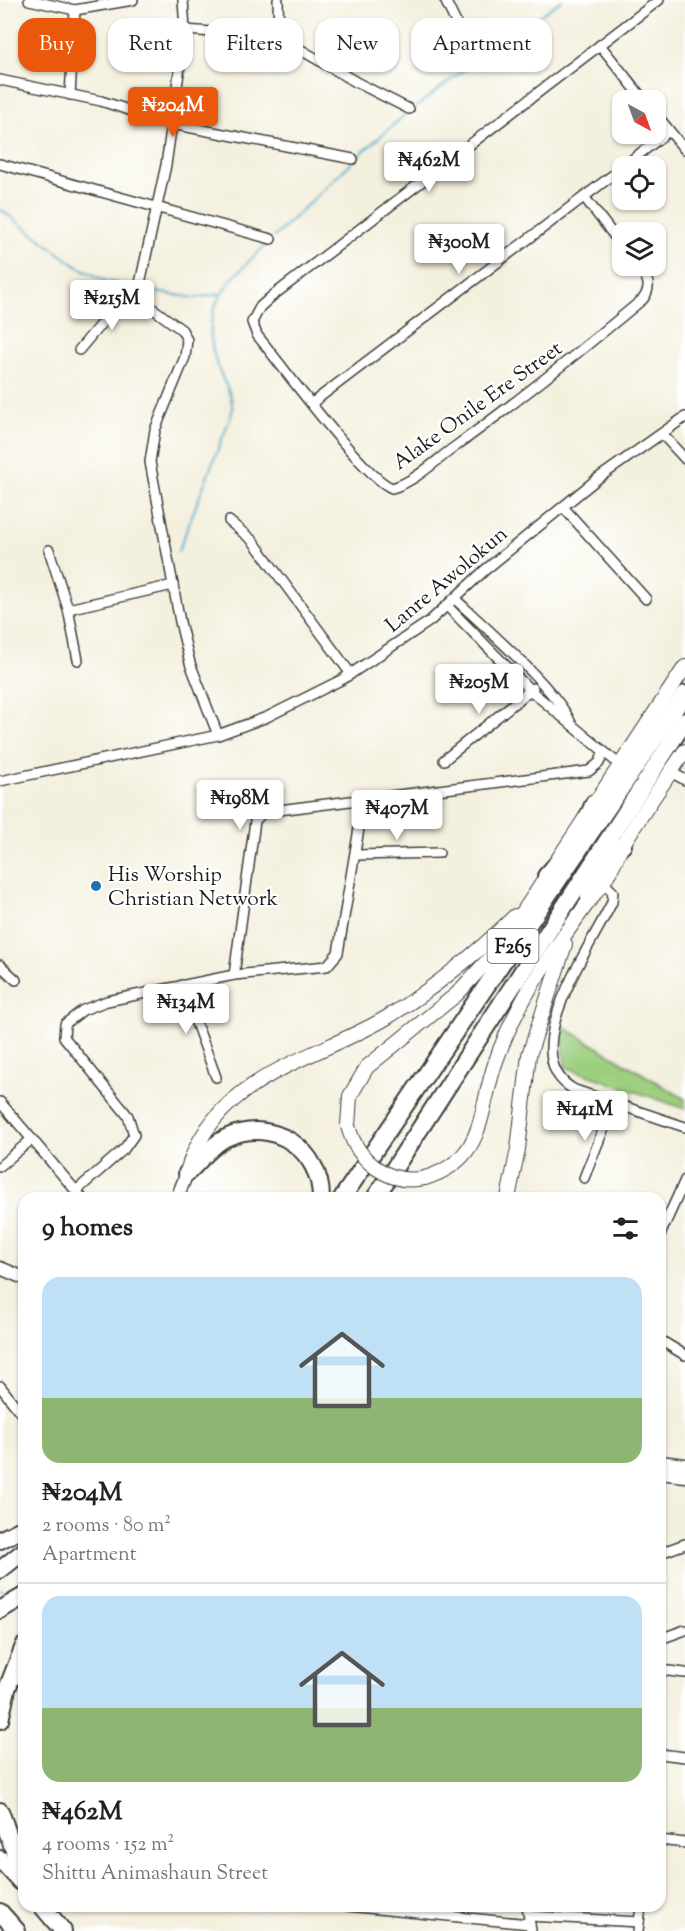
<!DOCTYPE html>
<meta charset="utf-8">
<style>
:root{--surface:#fff;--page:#f2f2f2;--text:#222;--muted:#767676;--line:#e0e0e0;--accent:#ea580c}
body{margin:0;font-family:"Sorts Mill Goudy",serif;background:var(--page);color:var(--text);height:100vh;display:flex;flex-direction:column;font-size:22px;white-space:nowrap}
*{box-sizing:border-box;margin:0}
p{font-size:20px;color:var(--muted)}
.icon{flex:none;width:33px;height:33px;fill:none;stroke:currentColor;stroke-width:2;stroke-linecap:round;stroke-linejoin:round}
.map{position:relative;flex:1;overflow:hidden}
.drawer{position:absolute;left:18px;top:1192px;width:648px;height:720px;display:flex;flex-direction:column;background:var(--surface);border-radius:18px;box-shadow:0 2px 4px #0004}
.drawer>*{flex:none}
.top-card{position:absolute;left:18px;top:18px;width:650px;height:54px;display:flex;gap:12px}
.needle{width:39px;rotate:139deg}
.tools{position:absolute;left:612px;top:90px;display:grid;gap:12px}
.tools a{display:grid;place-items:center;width:54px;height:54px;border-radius:12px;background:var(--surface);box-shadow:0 2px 4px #0004;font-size:30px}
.price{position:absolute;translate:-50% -51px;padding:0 14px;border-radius:6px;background:#fff;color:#222;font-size:20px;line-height:39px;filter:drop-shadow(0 2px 3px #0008)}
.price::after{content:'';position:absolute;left:50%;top:36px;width:18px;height:14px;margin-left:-9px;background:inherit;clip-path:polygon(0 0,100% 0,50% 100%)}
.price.current{background:var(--accent);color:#fff}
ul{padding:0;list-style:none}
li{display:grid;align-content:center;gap:12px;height:318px;padding:0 24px}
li+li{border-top:2px solid var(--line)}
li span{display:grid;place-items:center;height:186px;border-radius:18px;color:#555}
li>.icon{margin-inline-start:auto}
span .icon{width:108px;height:108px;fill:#fffc;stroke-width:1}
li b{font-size:26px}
h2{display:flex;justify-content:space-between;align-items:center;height:72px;padding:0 24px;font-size:26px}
.chip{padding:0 21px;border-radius:18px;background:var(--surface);box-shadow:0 2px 4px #0004;font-size:21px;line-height:54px}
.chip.current{background:var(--accent);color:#fff}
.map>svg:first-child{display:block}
.green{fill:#9bce7e;stroke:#5c754d;stroke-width:1.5}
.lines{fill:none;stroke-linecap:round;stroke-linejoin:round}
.stream{stroke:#46a7c6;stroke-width:2}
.street-casing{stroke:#3c3c39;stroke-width:12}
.secondary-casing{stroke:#3c3c39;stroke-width:15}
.primary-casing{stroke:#3c3c39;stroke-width:16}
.highway-casing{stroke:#3c3c39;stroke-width:20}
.street{stroke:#fff;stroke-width:9}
.secondary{stroke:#fff;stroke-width:12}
.primary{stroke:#fff;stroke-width:14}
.highway{stroke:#fff;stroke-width:16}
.primary-bridge-casing{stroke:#3c3c39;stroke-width:16;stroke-linecap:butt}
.primary-bridge{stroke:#fff;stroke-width:14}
.poi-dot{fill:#1f6fb2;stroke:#fff;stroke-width:2}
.labels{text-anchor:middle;stroke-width:4.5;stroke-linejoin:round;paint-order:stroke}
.shield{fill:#fff;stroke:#606060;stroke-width:1.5}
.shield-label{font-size:20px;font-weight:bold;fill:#1c1c1c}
.street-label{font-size:21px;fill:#1c1c1c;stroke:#fff}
.poi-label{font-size:21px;fill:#1c1c1c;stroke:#fff;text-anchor:start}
</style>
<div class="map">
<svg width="685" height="1931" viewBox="0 0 685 1931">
<rect width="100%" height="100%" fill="#fff"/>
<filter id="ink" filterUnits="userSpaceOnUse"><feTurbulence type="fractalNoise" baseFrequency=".0167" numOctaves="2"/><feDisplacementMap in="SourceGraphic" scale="12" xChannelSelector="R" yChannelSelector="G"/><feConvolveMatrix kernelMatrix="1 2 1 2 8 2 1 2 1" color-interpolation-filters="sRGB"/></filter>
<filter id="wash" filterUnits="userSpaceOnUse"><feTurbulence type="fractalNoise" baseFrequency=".008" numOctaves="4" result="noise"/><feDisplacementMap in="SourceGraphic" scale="24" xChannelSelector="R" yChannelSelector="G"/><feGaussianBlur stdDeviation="1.35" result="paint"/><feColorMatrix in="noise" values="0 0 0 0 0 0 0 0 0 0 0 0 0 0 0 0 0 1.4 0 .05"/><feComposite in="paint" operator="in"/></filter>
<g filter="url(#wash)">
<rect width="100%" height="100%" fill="#f4f0de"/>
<!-- green -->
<path class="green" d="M562 1026 685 1099V1109L565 1067Z"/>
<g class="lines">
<!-- stream -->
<g class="stream">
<path d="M477 60 562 0"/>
<path d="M413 109 473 63"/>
<path d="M356 158 408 112"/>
<path d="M0 209 75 265 103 280 137 288"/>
<path d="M274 237 352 162"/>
<path d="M142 290 195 298 219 294"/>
<path d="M178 552 232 413C234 395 225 386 219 370 194 307 228 282 270 241"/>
<path d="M684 768H685"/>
<path d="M0 1589 9 1597"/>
</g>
</g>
</g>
<g filter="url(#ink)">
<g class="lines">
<defs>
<g id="street">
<path d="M29 0 75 10 133 0"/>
<path d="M183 0 185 30 166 165 137 297 182 330 187 340 185 357 155 430 150 462 180 622 190 663 218 735"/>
<path d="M278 0 279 37"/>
<path d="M445 0 474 60"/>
<path d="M185 30 279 37 356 82 409 109"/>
<path d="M600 45 644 100"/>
<path d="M0 80 101 101 172 124 353 159"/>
<path d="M70 95 75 10"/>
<path d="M656 114 685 150"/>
<path d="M0 164 271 239"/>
<path d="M624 166 669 131"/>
<path d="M585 198 622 246"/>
<path d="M638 266C647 277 653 286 643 299 582 350 521 399 456 446 436 460 416 481 392 488 365 479 280 363 257 335L252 322 260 307 271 297 659 0"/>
<path d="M79 350 120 301 137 297"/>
<path d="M312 403 622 168"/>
<path d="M662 434 685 459"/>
<path d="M563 507 646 599"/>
<path d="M229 521 253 541 351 674"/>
<path d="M49 550 68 609 78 660"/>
<path d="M455 599C485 627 557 690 571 723"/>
<path d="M447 606 530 690 620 765"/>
<path d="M68 609 173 585"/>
<path d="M444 760 533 688"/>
<path d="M671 772 685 780"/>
<path d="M0 781 218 735 267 717 343 679 430 621 485 570 597 479 685 417"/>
<path d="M357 855 439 853"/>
<path d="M603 882 613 892 612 902C593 944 511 1057 575 1090L685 1127"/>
<path d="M0 965 16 980"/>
<path d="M234 975 255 821 263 812 589 771 599 763 604 752"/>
<path d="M182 985 216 1077"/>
<path d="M0 1102 82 1198"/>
<path d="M0 1166 32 1139"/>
<path d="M584 1178 614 1103"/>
<path d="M76 1191 124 1149 134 1135 128 1116 64 1037 65 1024 83 1010 107 1001 234 975 327 966 338 953 364 799"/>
<path d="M660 1235 685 1180"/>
<path d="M660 1340 685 1355"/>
<path d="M0 1386 24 1417"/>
<path d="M660 1553 685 1544"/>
<path d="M660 1639 685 1630"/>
<path d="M660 1670 685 1673"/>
<path d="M660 1754 685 1757"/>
<path d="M660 1840 685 1843"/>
<path d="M347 1906 530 1924"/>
<path d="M527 1906 531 1931"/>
<path d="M529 1916 639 1922"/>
<path d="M638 1931 641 1906"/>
</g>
<g id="secondary">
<path d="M177 1198 187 1173"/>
<path d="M0 1268 24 1278"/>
<path d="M660 1462 685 1465"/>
<path d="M660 1473 685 1476"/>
</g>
<g id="primary">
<path d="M348 1126 350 1096 367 1067 457 994 500 947 685 667"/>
<path d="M187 1172C214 1076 313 1061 386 1018 433 989 475 955 515 916"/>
<path d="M425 1178C487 1159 478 1111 496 1061 519 994 562 938 603 882 611 871 616 858 622 846 642 813 664 782 685 751"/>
<path d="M508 1198 518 1149 529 1055 565 944"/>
</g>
<g id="highway">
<path d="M580 835 594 803"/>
<path d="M593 871 623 845"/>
<path d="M546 876 565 855"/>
<path d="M589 897 598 863"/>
<path d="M187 1173C200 1161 212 1144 228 1137 274 1117 321 1150 321 1198"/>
<path d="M342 1198 685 694"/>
<path d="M375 1198 685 721"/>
<path d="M0 1540 24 1528"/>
<path d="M0 1570 24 1551"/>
<path d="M0 1610 24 1596"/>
<path d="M0 1720 7 1689 24 1646"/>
<path d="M0 1811 24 1879"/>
<path d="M0 1859 21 1882"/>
<path d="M42 1906 63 1931"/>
<path d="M0 1912 17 1931"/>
</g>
</defs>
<!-- street casing -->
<use href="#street" class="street-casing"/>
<!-- secondary casing -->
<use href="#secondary" class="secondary-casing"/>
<!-- primary casing -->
<use href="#primary" class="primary-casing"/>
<!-- highway casing -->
<use href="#highway" class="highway-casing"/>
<!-- street -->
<use href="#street" class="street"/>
<!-- secondary -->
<use href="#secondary" class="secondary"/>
<!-- primary -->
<use href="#primary" class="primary"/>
<!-- highway -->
<use href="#highway" class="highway"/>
<defs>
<path id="primary-bridge" d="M348 1126C357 1161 389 1186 425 1178"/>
</defs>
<!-- primary-bridge casing -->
<use href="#primary-bridge" class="primary-bridge-casing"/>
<!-- primary-bridge -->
<use href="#primary-bridge" class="primary-bridge"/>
</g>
</g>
<!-- markers -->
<circle class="poi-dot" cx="96" cy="886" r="6"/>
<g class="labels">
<!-- shield labels -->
<rect class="shield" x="487.5" y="929" width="51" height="34" rx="4.5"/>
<g class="shield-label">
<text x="513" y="953">F265</text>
</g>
<!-- street labels -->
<g class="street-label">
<text transform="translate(477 405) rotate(-36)" y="7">Alake Onile Ere Street</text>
<text transform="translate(446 579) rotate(-40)" y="7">Lanre Awolokun</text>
</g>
<!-- poi labels -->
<g class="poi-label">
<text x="108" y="881">His Worship<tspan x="108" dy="24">Christian Network</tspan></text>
</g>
</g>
</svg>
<div class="tools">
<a><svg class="needle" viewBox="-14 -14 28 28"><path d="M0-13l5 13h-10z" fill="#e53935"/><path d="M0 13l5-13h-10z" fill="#767676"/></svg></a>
<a><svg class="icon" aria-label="locate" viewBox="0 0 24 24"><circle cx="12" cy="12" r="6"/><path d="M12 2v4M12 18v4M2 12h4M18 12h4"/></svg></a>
<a><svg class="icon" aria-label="layers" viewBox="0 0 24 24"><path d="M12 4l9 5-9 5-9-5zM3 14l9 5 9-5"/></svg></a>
</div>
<b class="price current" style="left:173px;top:138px">₦204M</b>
<b class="price" style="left:429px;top:193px">₦462M</b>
<b class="price" style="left:459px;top:275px">₦300M</b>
<b class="price" style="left:112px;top:331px">₦215M</b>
<b class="price" style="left:479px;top:715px">₦205M</b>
<b class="price" style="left:240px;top:831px">₦198M</b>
<b class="price" style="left:397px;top:841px">₦407M</b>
<b class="price" style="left:186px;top:1035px">₦134M</b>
<b class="price" style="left:585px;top:1142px">₦141M</b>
<div class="top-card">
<a class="chip current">Buy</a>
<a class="chip">Rent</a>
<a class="chip">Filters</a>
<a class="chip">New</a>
<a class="chip">Apartment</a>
</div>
<section class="drawer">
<h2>9 homes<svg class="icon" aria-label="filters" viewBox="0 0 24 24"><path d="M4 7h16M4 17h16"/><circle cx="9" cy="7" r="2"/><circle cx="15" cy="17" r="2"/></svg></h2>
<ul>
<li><span style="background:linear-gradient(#bfe0f5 65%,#8fb573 0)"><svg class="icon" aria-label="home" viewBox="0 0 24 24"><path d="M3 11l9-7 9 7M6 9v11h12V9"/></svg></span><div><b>₦204M</b><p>2 rooms · 80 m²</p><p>Apartment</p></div></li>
<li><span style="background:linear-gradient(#bfe0f5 60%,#8fb573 0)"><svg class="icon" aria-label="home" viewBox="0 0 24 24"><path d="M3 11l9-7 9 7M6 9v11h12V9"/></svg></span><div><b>₦462M</b><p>4 rooms · 152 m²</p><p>Shittu Animashaun Street</p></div></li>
</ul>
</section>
</div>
